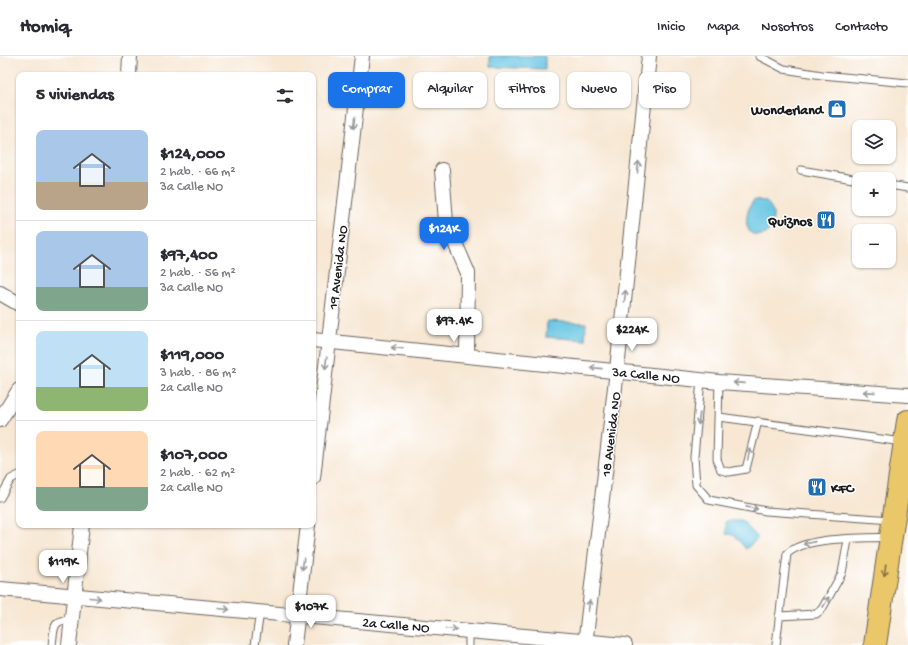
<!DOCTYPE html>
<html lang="es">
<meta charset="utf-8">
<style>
:root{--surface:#fff;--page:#f7f7f7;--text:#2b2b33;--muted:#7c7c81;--line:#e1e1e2;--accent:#1a73e8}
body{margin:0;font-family:"Gochi Hand",sans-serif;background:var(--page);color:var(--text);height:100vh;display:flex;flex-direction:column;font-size:15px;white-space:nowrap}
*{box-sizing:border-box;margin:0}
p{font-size:13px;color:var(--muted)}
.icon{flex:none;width:22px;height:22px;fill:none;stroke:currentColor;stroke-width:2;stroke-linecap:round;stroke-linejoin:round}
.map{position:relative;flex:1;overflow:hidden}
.side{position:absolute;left:16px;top:16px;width:300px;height:456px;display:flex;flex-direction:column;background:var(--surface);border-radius:8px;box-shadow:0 1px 3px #0004}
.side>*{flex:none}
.guide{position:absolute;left:328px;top:16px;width:380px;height:36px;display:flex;gap:8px}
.buttons{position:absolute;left:852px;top:64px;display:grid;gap:8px}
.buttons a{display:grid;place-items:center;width:44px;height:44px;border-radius:8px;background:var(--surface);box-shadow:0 1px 3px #0004;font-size:20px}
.price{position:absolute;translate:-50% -34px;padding:0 9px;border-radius:8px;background:#fff;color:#222;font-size:13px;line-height:26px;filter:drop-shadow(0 1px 2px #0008)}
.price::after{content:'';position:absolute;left:50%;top:24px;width:12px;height:9px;margin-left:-6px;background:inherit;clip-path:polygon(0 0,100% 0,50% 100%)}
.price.selected{background:var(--accent);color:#fff}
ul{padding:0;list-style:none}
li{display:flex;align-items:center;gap:12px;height:100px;padding:0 20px}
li+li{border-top:1px solid var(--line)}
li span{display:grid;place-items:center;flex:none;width:112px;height:80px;border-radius:8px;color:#555}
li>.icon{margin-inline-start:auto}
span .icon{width:48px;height:48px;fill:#fffc;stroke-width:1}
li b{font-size:17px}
h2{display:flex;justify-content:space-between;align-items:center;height:48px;padding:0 20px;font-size:17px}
.tag{padding:0 14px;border-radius:8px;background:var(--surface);box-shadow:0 1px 3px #0004;font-size:14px;line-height:36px}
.tag.selected{background:var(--accent);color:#fff}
header{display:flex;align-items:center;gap:24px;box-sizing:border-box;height:56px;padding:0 20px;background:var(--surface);border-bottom:1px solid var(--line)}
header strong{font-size:19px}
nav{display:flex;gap:22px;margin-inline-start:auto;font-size:14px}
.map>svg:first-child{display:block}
.water{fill:#64c4e2;stroke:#40707f}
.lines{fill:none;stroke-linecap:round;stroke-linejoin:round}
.lane-casing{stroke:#69635c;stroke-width:9}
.street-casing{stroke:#69635c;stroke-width:16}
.highway-casing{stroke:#69635c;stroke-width:24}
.lane{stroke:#fff;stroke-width:7}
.street{stroke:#fff;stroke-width:14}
.highway{stroke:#eac769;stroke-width:22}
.oneway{stroke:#999}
.oneway2{stroke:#837242}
.labels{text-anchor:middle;stroke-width:3;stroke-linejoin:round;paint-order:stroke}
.poi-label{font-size:14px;font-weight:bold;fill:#1c1c1c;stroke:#fff;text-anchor:end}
.street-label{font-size:14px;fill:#1c1c1c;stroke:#fff}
</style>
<header>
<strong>Homiq</strong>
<nav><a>Inicio</a><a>Mapa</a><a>Nosotros</a><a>Contacto</a></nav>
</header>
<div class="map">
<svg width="908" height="589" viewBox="0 0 908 589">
<rect width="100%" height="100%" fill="#fff"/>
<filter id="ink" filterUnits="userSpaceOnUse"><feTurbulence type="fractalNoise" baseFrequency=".025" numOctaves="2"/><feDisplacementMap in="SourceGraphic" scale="8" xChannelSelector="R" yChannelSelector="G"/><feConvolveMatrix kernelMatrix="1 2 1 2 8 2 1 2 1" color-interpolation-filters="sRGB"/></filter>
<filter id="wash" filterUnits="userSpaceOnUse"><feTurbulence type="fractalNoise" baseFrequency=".012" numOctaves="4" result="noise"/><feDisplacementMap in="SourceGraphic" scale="16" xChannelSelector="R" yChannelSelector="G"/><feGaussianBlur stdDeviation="0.9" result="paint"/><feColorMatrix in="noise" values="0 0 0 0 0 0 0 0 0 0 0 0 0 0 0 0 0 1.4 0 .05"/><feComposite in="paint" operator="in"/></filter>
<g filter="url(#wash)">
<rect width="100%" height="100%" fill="#f7e7d3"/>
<!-- water -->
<g class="water">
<path d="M490 0H545V13L490 11Z"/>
<path d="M754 144 765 145C777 154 774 167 766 178 742 186 743 157 754 144Z"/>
<path d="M547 265 586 267 585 284 546 281Z"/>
<path d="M726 465H742L758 482 746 493 734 479 726 478Z"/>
</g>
</g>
<g filter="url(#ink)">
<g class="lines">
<defs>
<g id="lane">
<path d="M759 0 784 13 822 19 908 27"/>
<path d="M801 114 859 124"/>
<path d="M889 129 908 132"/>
<path d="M701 324 694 401 696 429 709 444 766 455 892 464"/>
<path d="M719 326 717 403 721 414 729 416 746 413 758 365"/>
<path d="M719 361 903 386"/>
<path d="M0 442 11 423 19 419"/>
<path d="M779 560 816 558 822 553 842 517 848 484"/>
<path d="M52 589C54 574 52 562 71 565"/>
<path d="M255 589 260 556"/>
<path d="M469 589V574"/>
<path d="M776 589 787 498C805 480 862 483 888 481"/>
</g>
<g id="street">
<path d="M129 19 130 0"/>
<path d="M442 114 446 166 468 217 467 299"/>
<path d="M0 237 19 248"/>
<path d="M313 284 719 326 908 339"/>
<path d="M0 364 19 334"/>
<path d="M313 422 362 0"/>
<path d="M0 533 625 589"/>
<path d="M69 589 82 469"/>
<path d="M294 589 308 469"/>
<path d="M585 589 617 314 649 0"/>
</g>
<path id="highway" d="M875 589 908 365"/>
</defs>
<!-- lane casing -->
<use href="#lane" class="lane-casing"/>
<!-- street casing -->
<use href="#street" class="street-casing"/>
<!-- highway casing -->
<use href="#highway" class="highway-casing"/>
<!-- lane -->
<use href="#lane" class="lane"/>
<!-- street -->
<use href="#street" class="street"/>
<!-- highway -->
<use href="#highway" class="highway"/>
</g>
<!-- one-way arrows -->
<defs><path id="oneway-shaft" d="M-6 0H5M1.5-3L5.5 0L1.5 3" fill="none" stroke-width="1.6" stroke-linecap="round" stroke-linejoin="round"/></defs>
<g class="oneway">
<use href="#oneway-shaft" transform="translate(354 67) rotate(97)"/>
<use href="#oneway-shaft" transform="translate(638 111) rotate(-84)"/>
<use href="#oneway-shaft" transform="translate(625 240) rotate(-84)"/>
<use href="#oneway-shaft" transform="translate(397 292) rotate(-174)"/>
<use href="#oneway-shaft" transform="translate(326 307) rotate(97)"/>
<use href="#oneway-shaft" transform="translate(596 312) rotate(-174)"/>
<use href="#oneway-shaft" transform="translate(739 327) rotate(-176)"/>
<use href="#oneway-shaft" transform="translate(869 336) rotate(-176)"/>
<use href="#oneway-shaft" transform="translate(699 363) rotate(97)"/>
<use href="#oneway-shaft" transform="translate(749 398) rotate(-76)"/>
<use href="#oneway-shaft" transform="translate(752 452) rotate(11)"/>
<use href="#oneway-shaft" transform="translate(809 487) rotate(167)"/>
<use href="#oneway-shaft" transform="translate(303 508) rotate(97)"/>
<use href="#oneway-shaft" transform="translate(95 542) rotate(5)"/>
<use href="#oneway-shaft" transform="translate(826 546) rotate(-61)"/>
<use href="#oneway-shaft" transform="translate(589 550) rotate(-83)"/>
<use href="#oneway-shaft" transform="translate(224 553) rotate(5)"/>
<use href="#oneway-shaft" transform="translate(451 573) rotate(5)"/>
</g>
<use class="oneway2" href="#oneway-shaft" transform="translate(885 514) rotate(98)"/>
</g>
<!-- icons -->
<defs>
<symbol id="shop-square" viewBox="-11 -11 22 22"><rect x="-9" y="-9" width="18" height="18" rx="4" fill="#1f6fb2" stroke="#fff"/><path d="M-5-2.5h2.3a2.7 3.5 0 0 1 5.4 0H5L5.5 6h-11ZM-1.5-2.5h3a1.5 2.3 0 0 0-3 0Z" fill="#fff"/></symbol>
<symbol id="restaurant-square" viewBox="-11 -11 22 22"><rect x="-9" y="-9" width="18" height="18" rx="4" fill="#1f6fb2" stroke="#fff"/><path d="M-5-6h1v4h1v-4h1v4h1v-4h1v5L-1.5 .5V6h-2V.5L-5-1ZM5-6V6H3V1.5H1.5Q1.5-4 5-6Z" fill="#fff"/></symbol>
</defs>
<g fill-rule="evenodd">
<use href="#shop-square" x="826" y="42" width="22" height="22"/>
<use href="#restaurant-square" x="815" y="153" width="22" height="22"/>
<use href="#restaurant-square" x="806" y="420" width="22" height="22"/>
</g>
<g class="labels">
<!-- poi labels -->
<g class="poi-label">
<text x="823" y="58">Wonderland</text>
<text x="812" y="169">Quiznos</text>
<text x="831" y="436" text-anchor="start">KFC</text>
</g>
<!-- street labels -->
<g class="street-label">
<text transform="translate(337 211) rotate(-83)" y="5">19 Avenida NO</text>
<text transform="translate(646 318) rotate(6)" y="5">3a Calle NO</text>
<text transform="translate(610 378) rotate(-83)" y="5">18 Avenida NO</text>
<text transform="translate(396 568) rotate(5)" y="5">2a Calle NO</text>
</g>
</g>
</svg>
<div class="buttons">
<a><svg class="icon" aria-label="layers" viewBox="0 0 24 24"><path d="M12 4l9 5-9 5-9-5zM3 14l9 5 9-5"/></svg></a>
<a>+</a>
<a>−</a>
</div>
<b class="price selected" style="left:444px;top:195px">$124K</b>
<b class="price" style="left:454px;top:287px">$97.4K</b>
<b class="price" style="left:632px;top:296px">$224K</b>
<b class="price" style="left:63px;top:528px">$119K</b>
<b class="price" style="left:311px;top:573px">$107K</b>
<div class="guide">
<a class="tag selected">Comprar</a>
<a class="tag">Alquilar</a>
<a class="tag">Filtros</a>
<a class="tag">Nuevo</a>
<a class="tag">Piso</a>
</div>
<section class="side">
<h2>5 viviendas<svg class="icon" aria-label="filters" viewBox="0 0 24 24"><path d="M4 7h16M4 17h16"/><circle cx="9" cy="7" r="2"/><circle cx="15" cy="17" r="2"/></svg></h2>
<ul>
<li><span style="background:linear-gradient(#a9c7e8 65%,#b9a48a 0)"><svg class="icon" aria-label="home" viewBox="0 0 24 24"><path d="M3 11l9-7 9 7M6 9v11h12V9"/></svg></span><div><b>$124,000</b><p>2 hab. · 66 m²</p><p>3a Calle NO</p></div></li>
<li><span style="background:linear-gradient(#a9c7e8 70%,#7fa58c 0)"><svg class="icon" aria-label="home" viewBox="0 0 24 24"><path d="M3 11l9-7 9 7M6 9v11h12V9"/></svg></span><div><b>$97,400</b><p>2 hab. · 56 m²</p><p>3a Calle NO</p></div></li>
<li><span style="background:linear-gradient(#bfe0f5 70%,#8fb573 0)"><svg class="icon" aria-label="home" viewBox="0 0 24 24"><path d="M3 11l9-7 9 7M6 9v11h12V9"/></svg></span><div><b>$119,000</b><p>3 hab. · 86 m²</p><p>2a Calle NO</p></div></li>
<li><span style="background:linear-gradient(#ffd9b3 70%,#7fa58c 0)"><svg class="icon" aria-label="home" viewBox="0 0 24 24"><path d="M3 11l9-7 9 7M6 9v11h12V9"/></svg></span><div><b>$107,000</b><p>2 hab. · 62 m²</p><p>2a Calle NO</p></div></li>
</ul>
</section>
</div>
